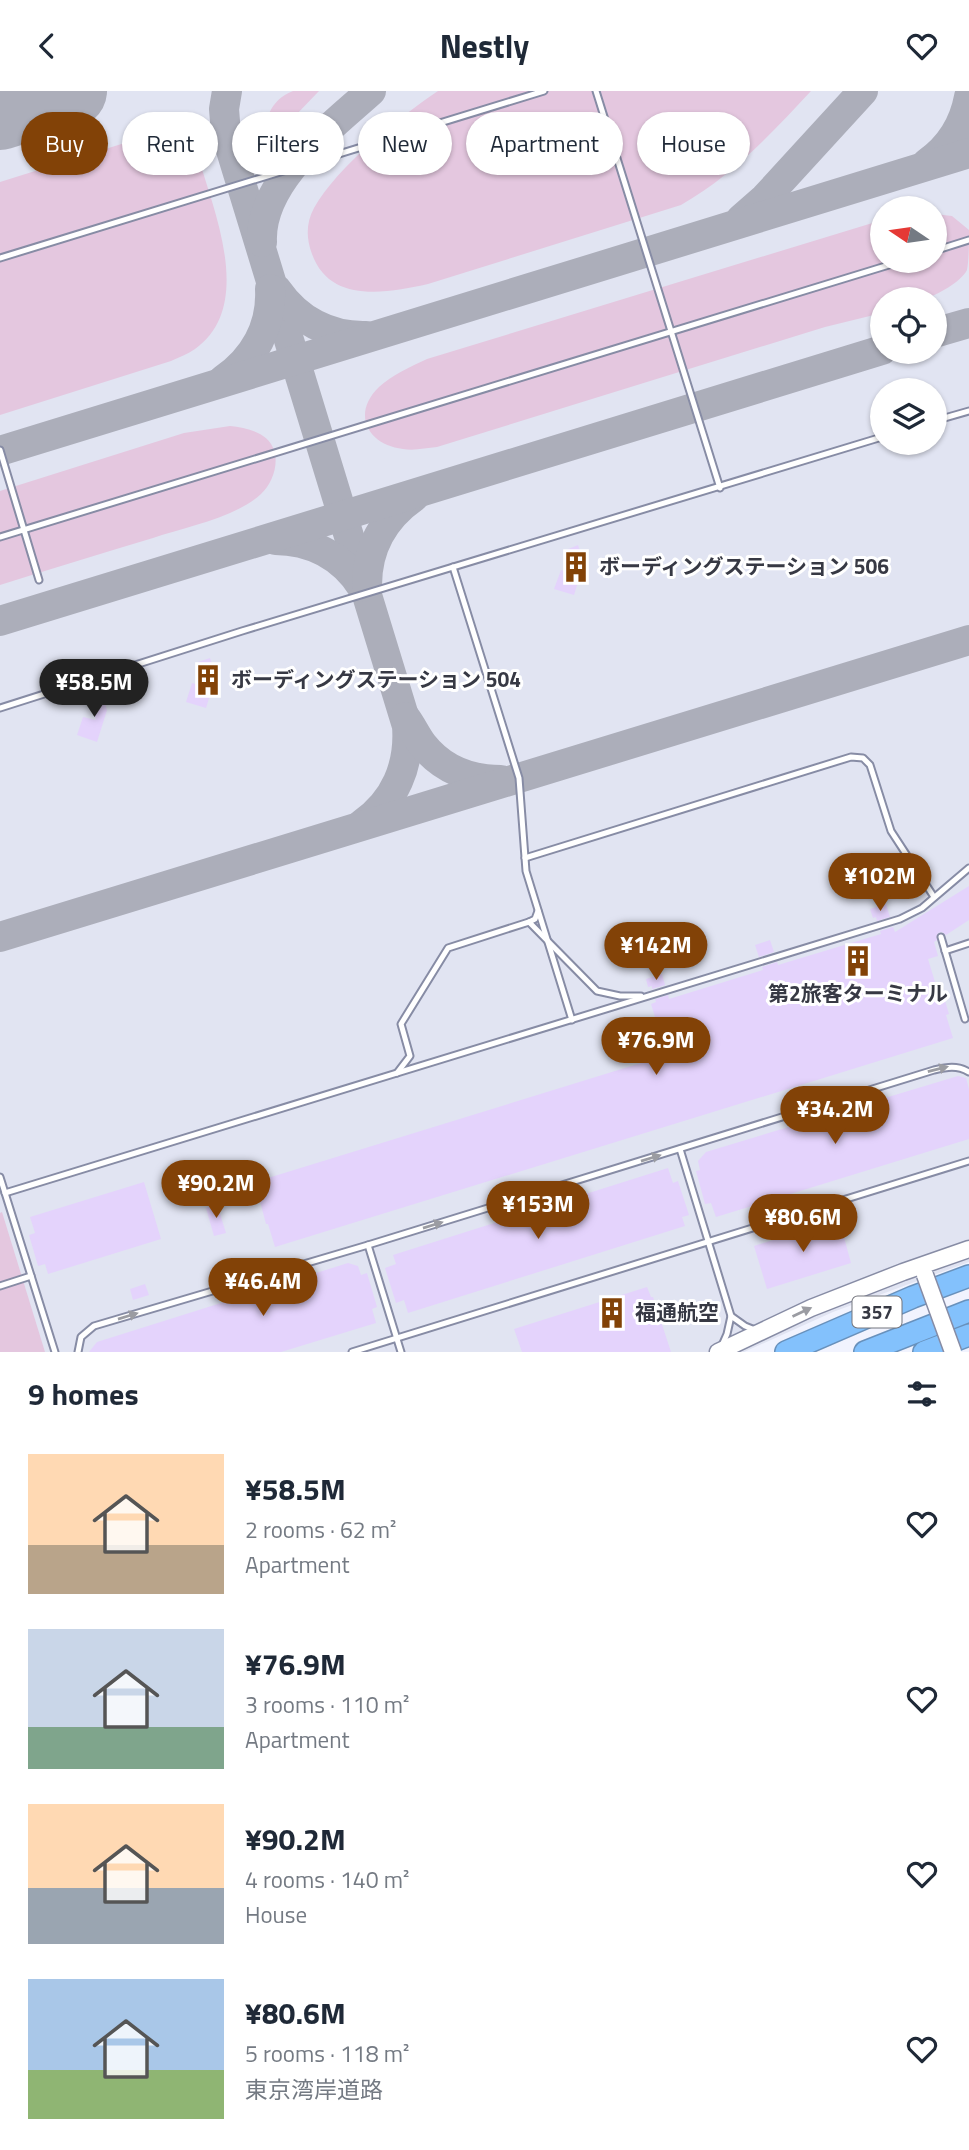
<!DOCTYPE html>
<meta charset="utf-8">
<style>
:root{--surface:#fff;--page:#f6f6f7;--text:#1f2937;--muted:#747a83;--accent:#824207}
body{margin:0;font-family:"Titillium Web","Noto Sans JP",sans-serif;background:var(--page);color:var(--text);height:100vh;display:flex;flex-direction:column;font-size:26px;white-space:nowrap}
*{box-sizing:border-box;margin:0}
p{font-size:23px;color:var(--muted)}
.icon{flex:none;width:38px;height:38px;fill:none;stroke:currentColor;stroke-width:2;stroke-linecap:round;stroke-linejoin:round}
.map{position:relative;height:1261px;overflow:hidden}
.side{display:flex;flex-direction:column;background:var(--surface);flex:1}
.side>*{flex:none}
.top-card{position:absolute;left:21px;top:21px;width:928px;height:63px;display:flex;gap:14px}
.needle{width:46px;rotate:283deg}
.controls{position:absolute;left:870px;top:105px;display:grid;gap:14px}
.controls a{display:grid;place-items:center;width:77px;height:77px;border-radius:50%;background:var(--surface);box-shadow:0 2px 5px #0004;font-size:35px}
.price{position:absolute;translate:-50% -60px;padding:0 16px;border-radius:24px;background:var(--accent);color:#fff;font-size:23px;line-height:46px;filter:drop-shadow(0 2px 4px #0008)}
.price::after{content:'';position:absolute;left:50%;top:42px;width:21px;height:16px;margin-left:-10px;background:inherit;clip-path:polygon(0 0,100% 0,50% 100%)}
.price.on{background:#222;color:#fff}
ul{padding:0;list-style:none}
li{display:flex;align-items:center;gap:21px;height:175px;padding:0 28px}
li span{display:grid;place-items:center;flex:none;width:196px;height:140px;border-radius:0px;color:#555}
li>.icon{margin-inline-start:auto}
span .icon{width:84px;height:84px;fill:#fffc;stroke-width:1}
li b{font-size:30px}
h2{display:flex;justify-content:space-between;align-items:center;height:84px;padding:0 28px;font-size:30px}
.pill{padding:0 24px;border-radius:32px;background:var(--surface);box-shadow:0 2px 5px #0004;font-size:24px;line-height:63px}
.pill.on{background:var(--accent);color:#fff}
header{display:flex;justify-content:space-between;align-items:center;height:91px;padding:0 28px;background:var(--surface);font-size:32px;font-weight:700}
.map>svg:first-child{display:block}
.built{fill:#e1e4f2;fill-rule:evenodd}
.green{fill:#e4c7df}
.lines{fill:none;stroke-linecap:round;stroke-linejoin:round}
.taxiway{stroke:#acaeba;stroke-width:30}
.runway{stroke:#acaeba;stroke-width:74}
.building{fill:#e4d3fc}
.lane-casing{stroke:#878ca5;stroke-width:9}
.secondary-casing{stroke:#878ca5;stroke-width:19}
.highway-casing{stroke:#6891bc;stroke-width:24}
.lane{stroke:#fff;stroke-width:5}
.secondary{stroke:#fff;stroke-width:16}
.highway{stroke:#83c1fc;stroke-width:21}
.secondary-bridge-casing{stroke:#878ca5;stroke-width:19;stroke-linecap:butt}
.secondary-bridge{stroke:#fff;stroke-width:16}
.oneway{fill:#9b9ca2}
.labels{text-anchor:middle;stroke-width:6;stroke-linejoin:round;paint-order:stroke}
.shield{fill:#fff;stroke:#73747c;stroke-width:2}
.shield-label{font-size:19px;font-weight:bold;fill:#373944}
.poi-label{font-size:21px;font-weight:bold;fill:#373944;stroke:#fff;text-anchor:start}
</style>
<header><svg class="icon" aria-label="back" viewBox="0 0 24 24"><path d="M15 5l-7 7 7 7"/></svg>Nestly<svg class="icon" aria-label="heart" viewBox="0 0 24 24"><path d="M12 20l-8-8c-3-5 5-10 8-4 3-6 11-1 8 4z"/></svg></header>
<div class="map">
<svg width="969" height="1261" viewBox="0 0 969 1261">
<rect width="100%" height="100%" fill="#f1f3fe"/>
<!-- built -->
<path class="built" d="M0 0H969V1171L833 1221 744 1261H0ZM882 117H934V170H882ZM882 208H934V261H882ZM882 299H934V352H882Z"/>
<!-- green -->
<g class="green">
<path d="M293 0H319L268 53C261 31 271 8 293 0Z"/>
<path d="M438 0H811C771 43 732 85 681 114L428 193C387 202 330 213 312 163 306 147 306 132 314 117 338 75 398 27 438 0Z"/>
<path d="M147 45C169 44 184 47 198 65 214 121 255 215 195 258 188 263 179 266 171 270L0 324V91Z"/>
<path d="M935 123 952 125 969 139C969 151 969 168 967 179 960 192 938 203 925 208H882V222L825 236 437 356C426 357 414 360 403 358 368 354 351 323 379 296 392 284 410 276 427 268L879 130 882 129V170H934Z"/>
<path d="M230 335C247 337 268 341 274 359 279 374 272 393 261 403 235 427 185 436 153 447 102 462 51 478 0 494V400L184 342Z"/>
<path d="M2 1121 45 1261H0V1122Z"/>
</g>
<g class="lines">
<!-- taxiway -->
<g class="taxiway">
<path d="M227 0 224 18 226 43 407 635C410 675 395 710 362 733"/>
<path d="M927 72C950 56 964 33 969 6"/>
<path d="M741 128 765 107 863 0"/>
<path d="M262 151C259 90 330 37 371 0"/>
<path d="M277 199C298 229 329 246 366 245"/>
<path d="M934 242 969 232"/>
<path d="M223 289C254 268 272 236 270 198"/>
<path d="M0 360 969 62"/>
<path d="M275 449C311 449 342 465 362 496"/>
<path d="M367 494C367 457 384 427 414 406"/>
<path d="M0 530 882 259"/>
<path d="M405 626C412 635 416 645 423 654 442 678 470 689 501 689"/>
<path d="M0 846 969 549"/>
</g>
<!-- runway -->
<path class="runway" d="M0 22 70 0"/>
</g>
<!-- building -->
<g class="building">
<path d="M578 454 584 472 574 504 554 498 561 479 574 483 566 459Z"/>
<path d="M210 567 216 585 206 617 186 611 192 592 205 596 198 571Z"/>
<path d="M101 601 107 619 97 651 77 644 83 626 96 629 89 605Z"/>
<path d="M969 795V829L946 844 942 841 938 842 937 849 934 851 938 865 928 868 939 904 943 903 949 923 946 924 953 947 275 1156 268 1133H266L255 1091 667 964 651 913 656 911 655 908 668 904 669 908 763 879 762 876 777 871 778 874 881 843 880 840 893 836 895 841Z"/>
<path d="M886 813 890 826 877 830 876 826 873 827 870 818Z"/>
<path d="M770 849 774 861 759 866 755 854Z"/>
<path d="M662 883 665 894 652 898V895L648 896 646 888Z"/>
<path d="M958 985 966 987 969 998V1048L716 1126 711 1112 705 1113 696 1080 700 1079 698 1070 706 1061Z"/>
<path d="M668 1077 673 1092 678 1090 689 1124 682 1126 685 1135 408 1222 404 1209 396 1212 385 1177 396 1173 393 1164Z"/>
<path d="M144 1091 161 1148 48 1183 45 1173 38 1175 29 1144 35 1142 30 1126Z"/>
<path d="M217 1113 226 1142 214 1145 206 1117Z"/>
<path d="M839 1128 851 1172 767 1198 754 1155Z"/>
<path d="M348 1172 358 1175 361 1184 367 1182 377 1216 372 1218 376 1232 281 1261H89L97 1251Z"/>
<path d="M145 1193 149 1204 133 1209 130 1198Z"/>
<path d="M647 1196 651 1206H653L671 1261H522L514 1238Z"/>
</g>
<g class="lines">
<defs>
<g id="lane">
<path d="M596 0 720 397"/>
<path d="M934 160 969 149"/>
<path d="M0 167 544 0"/>
<path d="M934 330 969 320"/>
<path d="M0 359 39 489"/>
<path d="M0 446 902 170"/>
<path d="M453 476 519 687 526 780 572 929"/>
<path d="M0 617 242 540 882 346"/>
<path d="M525 767 851 666 863 667 870 674 891 740 934 806"/>
<path d="M529 831 597 900 620 905H641"/>
<path d="M941 846 965 928"/>
<path d="M945 860 969 852"/>
<path d="M397 982 410 965 401 933 448 857 529 831 535 828 538 820"/>
<path d="M680 1058 731 1225 727 1243 723 1252"/>
<path d="M0 1086 55 1261"/>
<path d="M5 1102 900 828 922 817 969 777"/>
<path d="M368 1154 401 1261"/>
<path d="M0 1195 31 1185"/>
<path d="M731 1225 745 1235 755 1239"/>
<path d="M78 1261 81 1246 94 1235 368 1154 934 979C947 976 957 974 969 981"/>
<path d="M352 1261 969 1070"/>
</g>
<path id="secondary" d="M718 1261 811 1217 903 1181 969 1158"/>
<g id="highway">
<path d="M786 1261 913 1206 969 1185"/>
<path d="M865 1261 969 1220"/>
<path d="M924 1261 969 1244"/>
</g>
</defs>
<!-- lane casing -->
<use href="#lane" class="lane-casing"/>
<!-- secondary casing -->
<use href="#secondary" class="secondary-casing"/>
<!-- highway casing -->
<use href="#highway" class="highway-casing"/>
<!-- lane -->
<use href="#lane" class="lane"/>
<!-- secondary -->
<use href="#secondary" class="secondary"/>
<!-- highway -->
<use href="#highway" class="highway"/>
<defs>
<path id="secondary-bridge" d="M925 1184 953 1261"/>
</defs>
<!-- secondary-bridge casing -->
<use href="#secondary-bridge" class="secondary-bridge-casing"/>
<!-- secondary-bridge -->
<use href="#secondary-bridge" class="secondary-bridge"/>
</g>
<!-- one-way arrows -->
<defs><path id="oneway-solid" d="M-6-.8H1V-3.2L6.5 0L1 3.2V.8H-6Z" transform="scale(1.75)"/></defs>
<g class="oneway">
<use href="#oneway-solid" transform="translate(938 978) rotate(-14)"/>
<use href="#oneway-solid" transform="translate(651 1067) rotate(-17)"/>
<use href="#oneway-solid" transform="translate(433 1134) rotate(-17)"/>
<use href="#oneway-solid" transform="translate(802 1221) rotate(-25)"/>
<use href="#oneway-solid" transform="translate(128 1225) rotate(-17)"/>
</g>
<!-- icons -->
<defs>
<symbol id="building-bare" viewBox="-9 -9 18 18"><path d="M-4-6H4V6H1V3H-1V6H-4ZM-2.5-4.3h1.7v1.8h-1.7ZM.8-4.3h1.7v1.8H.8ZM-2.5-1h1.7V.8h-1.7ZM.8-1h1.7V.8H.8Z" fill="#824207" stroke="#fff" stroke-width="2.5" paint-order="stroke"/></symbol>
</defs>
<g fill-rule="evenodd">
<use href="#building-bare" x="554" y="454" width="44" height="44"/>
<use href="#building-bare" x="186" y="567" width="44" height="44"/>
<use href="#building-bare" x="836" y="848" width="44" height="44"/>
<use href="#building-bare" x="590" y="1200" width="44" height="44"/>
</g>
<g class="labels">
<!-- shield labels -->
<rect class="shield" x="852.5" y="1205.5" width="49" height="31" rx="5"/>
<g class="shield-label">
<text x="877" y="1228">357</text>
</g>
<!-- poi labels -->
<g class="poi-label">
<text x="599" y="483">ボーディングステーション 506</text>
<text x="231" y="596">ボーディングステーション 504</text>
<text x="858" y="910" text-anchor="middle">第2旅客ターミナル</text>
<text x="635" y="1229">福通航空</text>
</g>
</g>
</svg>
<div class="controls">
<a><svg class="needle" viewBox="-14 -14 28 28"><path d="M0-13l5 13h-10z" fill="#e53935"/><path d="M0 13l5-13h-10z" fill="#747a83"/></svg></a>
<a><svg class="icon" aria-label="locate" viewBox="0 0 24 24"><circle cx="12" cy="12" r="6"/><path d="M12 2v4M12 18v4M2 12h4M18 12h4"/></svg></a>
<a><svg class="icon" aria-label="layers" viewBox="0 0 24 24"><path d="M12 4l9 5-9 5-9-5zM3 14l9 5 9-5"/></svg></a>
</div>
<b class="price on" style="left:94px;top:628px">¥58.5M</b>
<b class="price" style="left:880px;top:822px">¥102M</b>
<b class="price" style="left:656px;top:891px">¥142M</b>
<b class="price" style="left:656px;top:986px">¥76.9M</b>
<b class="price" style="left:835px;top:1055px">¥34.2M</b>
<b class="price" style="left:216px;top:1129px">¥90.2M</b>
<b class="price" style="left:538px;top:1150px">¥153M</b>
<b class="price" style="left:803px;top:1163px">¥80.6M</b>
<b class="price" style="left:263px;top:1227px">¥46.4M</b>
<div class="top-card">
<a class="pill on">Buy</a>
<a class="pill">Rent</a>
<a class="pill">Filters</a>
<a class="pill">New</a>
<a class="pill">Apartment</a>
<a class="pill">House</a>
</div>
</div>
<section class="side">
<h2>9 homes<svg class="icon" aria-label="filters" viewBox="0 0 24 24"><path d="M4 7h16M4 17h16"/><circle cx="9" cy="7" r="2"/><circle cx="15" cy="17" r="2"/></svg></h2>
<ul>
<li><span style="background:linear-gradient(#ffd9b3 65%,#b9a48a 0)"><svg class="icon" aria-label="home" viewBox="0 0 24 24"><path d="M3 11l9-7 9 7M6 9v11h12V9"/></svg></span><div><b>¥58.5M</b><p>2 rooms · 62 m²</p><p>Apartment</p></div><svg class="icon" aria-label="heart" viewBox="0 0 24 24"><path d="M12 20l-8-8c-3-5 5-10 8-4 3-6 11-1 8 4z"/></svg></li>
<li><span style="background:linear-gradient(#c9d6e8 70%,#7fa58c 0)"><svg class="icon" aria-label="home" viewBox="0 0 24 24"><path d="M3 11l9-7 9 7M6 9v11h12V9"/></svg></span><div><b>¥76.9M</b><p>3 rooms · 110 m²</p><p>Apartment</p></div><svg class="icon" aria-label="heart" viewBox="0 0 24 24"><path d="M12 20l-8-8c-3-5 5-10 8-4 3-6 11-1 8 4z"/></svg></li>
<li><span style="background:linear-gradient(#ffd9b3 60%,#9aa5b1 0)"><svg class="icon" aria-label="home" viewBox="0 0 24 24"><path d="M3 11l9-7 9 7M6 9v11h12V9"/></svg></span><div><b>¥90.2M</b><p>4 rooms · 140 m²</p><p>House</p></div><svg class="icon" aria-label="heart" viewBox="0 0 24 24"><path d="M12 20l-8-8c-3-5 5-10 8-4 3-6 11-1 8 4z"/></svg></li>
<li><span style="background:linear-gradient(#a9c7e8 65%,#8fb573 0)"><svg class="icon" aria-label="home" viewBox="0 0 24 24"><path d="M3 11l9-7 9 7M6 9v11h12V9"/></svg></span><div><b>¥80.6M</b><p>5 rooms · 118 m²</p><p>東京湾岸道路</p></div><svg class="icon" aria-label="heart" viewBox="0 0 24 24"><path d="M12 20l-8-8c-3-5 5-10 8-4 3-6 11-1 8 4z"/></svg></li>
</ul>
</section>
